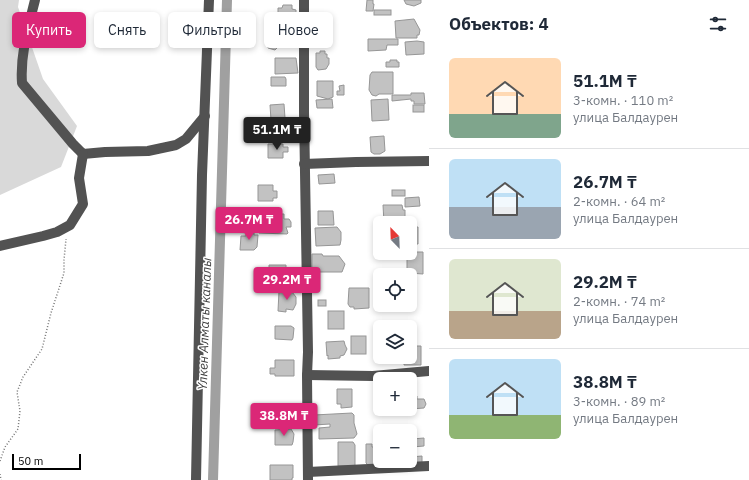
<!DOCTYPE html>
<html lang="ru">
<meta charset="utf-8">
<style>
:root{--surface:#fff;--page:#f2f2f3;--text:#1f2937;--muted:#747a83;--line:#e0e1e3;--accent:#db2777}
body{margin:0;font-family:"IBM Plex Sans",sans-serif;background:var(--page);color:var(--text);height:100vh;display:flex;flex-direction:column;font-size:15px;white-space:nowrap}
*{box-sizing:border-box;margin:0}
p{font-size:13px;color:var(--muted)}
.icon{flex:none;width:22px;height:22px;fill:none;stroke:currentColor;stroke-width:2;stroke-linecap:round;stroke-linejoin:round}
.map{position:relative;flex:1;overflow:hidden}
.drawer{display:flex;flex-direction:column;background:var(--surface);width:320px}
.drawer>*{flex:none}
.guide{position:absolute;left:12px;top:12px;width:357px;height:36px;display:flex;gap:8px}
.needle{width:26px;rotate:337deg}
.tools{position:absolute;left:373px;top:216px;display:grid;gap:8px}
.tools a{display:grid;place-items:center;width:44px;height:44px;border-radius:6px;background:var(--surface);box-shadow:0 2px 6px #0003;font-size:20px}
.scale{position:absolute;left:12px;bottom:10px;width:69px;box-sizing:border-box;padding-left:4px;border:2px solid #000;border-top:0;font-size:11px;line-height:14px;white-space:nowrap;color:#000;-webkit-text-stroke:3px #fff;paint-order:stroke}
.price{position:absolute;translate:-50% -34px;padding:0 9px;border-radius:4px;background:var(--accent);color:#fff;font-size:13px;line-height:26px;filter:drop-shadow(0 1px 2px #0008)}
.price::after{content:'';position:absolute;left:50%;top:24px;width:12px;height:9px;margin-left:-6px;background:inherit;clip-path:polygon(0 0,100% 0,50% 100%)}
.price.selected{background:#222;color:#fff}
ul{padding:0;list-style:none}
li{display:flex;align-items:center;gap:12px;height:100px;padding:0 20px}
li+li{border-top:1px solid var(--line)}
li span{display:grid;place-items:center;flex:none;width:112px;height:80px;border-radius:6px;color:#555}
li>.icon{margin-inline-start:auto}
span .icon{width:48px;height:48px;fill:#fffc;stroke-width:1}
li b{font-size:17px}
h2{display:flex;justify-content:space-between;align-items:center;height:48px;padding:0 20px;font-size:17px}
.tag{padding:0 14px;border-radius:6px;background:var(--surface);box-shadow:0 2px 6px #0003;font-size:14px;line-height:36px}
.tag.selected{background:var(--accent);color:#fff}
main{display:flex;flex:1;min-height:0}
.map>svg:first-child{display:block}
.green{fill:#d9d9d9}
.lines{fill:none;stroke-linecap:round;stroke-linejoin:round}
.canal{stroke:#a0a0a0;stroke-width:10}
.building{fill:#c2c2c2;stroke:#969696}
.path{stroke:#747474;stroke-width:1.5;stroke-dasharray:1 2;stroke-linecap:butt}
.minor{stroke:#525252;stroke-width:10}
.labels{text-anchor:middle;stroke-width:3;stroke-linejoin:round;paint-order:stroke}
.water-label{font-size:13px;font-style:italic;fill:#414141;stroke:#fff}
</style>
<main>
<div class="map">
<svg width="429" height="480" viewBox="0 0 429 480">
<rect width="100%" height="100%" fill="#fff"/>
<!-- green -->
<path class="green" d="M0 0H19L18 7 43 79 77 126 61 167 0 195Z"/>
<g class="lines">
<!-- canal -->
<path class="canal" d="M213 480 227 0"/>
</g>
<!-- building -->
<g class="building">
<path d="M367 0H373V4H374L373 11H366Z"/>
<path d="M404 0H421V3L414 6 406 4Z"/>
<path d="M283 5H292V9L296 10V17H278V8H282Z"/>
<rect x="374" y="10" width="17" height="5"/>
<path d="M414 19 420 30 419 35H417V38H396L395 21Z"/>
<path d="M282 23H296V39L291 41 283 39 282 37Z"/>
<path d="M315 32H330V39H317L315 38Z"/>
<path d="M270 37H275L277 48 275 50 268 48V40H270Z"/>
<path d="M368 39H398V45H387L386 50 368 51Z"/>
<path d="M417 41 424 42V54L406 55 405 42Z"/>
<path d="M320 51H325V54H327V58H329V64L326 69 318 70 316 67V53H320Z"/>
<path d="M275 58H296L298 73 275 74Z"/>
<path d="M390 60H397V62H399V67H386V62H390Z"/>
<path d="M372 72H393V94H379L376 96 372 95 369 90 370 75Z"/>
<path d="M271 77H285L286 79V86H271Z"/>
<path d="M317 81H333V97L328 99 317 96Z"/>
<path d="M344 85V95H337V91H340L339 86Z"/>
<path d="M411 93H424L425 104H414V101H411V99L392 101V95H411Z"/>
<path d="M332 99 333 108H317L316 100Z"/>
<path d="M388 99 389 120 372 121 371 100Z"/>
<path d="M284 104 285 118 281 122 273 123 271 120 270 105Z"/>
<rect x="413" y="105" width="11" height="7"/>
<path d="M384 136 385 151 380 154H374L371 152 370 137Z"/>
<path d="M268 144H283V147H288V152H283V158H268Z"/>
<path d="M334 174 335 183 319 184 318 175Z"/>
<path d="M258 185H273V191H277V198H273V201H258Z"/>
<rect x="392" y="190" width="13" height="6"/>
<path d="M419 197 420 206 405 207V198Z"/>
<path d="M383 205H402L403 210H405V217H403V223H384Z"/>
<path d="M318 211H333L334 225H318Z"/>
<path d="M274 214H284V219H289L291 222V227H286L288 233 287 234 259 233V219H274Z"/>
<path d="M337 227 341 232V240L340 245 316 246 315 228Z"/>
<path d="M410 227H418V244H414V247H410Z"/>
<path d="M246 230H254V235H258L257 247 254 250H240L241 236H246Z"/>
<path d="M412 252H423V274L409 273V269H407V255H412Z"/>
<path d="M312 254H322L323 256H339L345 264 342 272H312Z"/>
<path d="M269 265H286V282L284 284H269Z"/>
<path d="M349 288H369V308L354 309V307H350L348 304Z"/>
<path d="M279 291 292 292 296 297V304L293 310 286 309V312L278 311Z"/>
<rect x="318" y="300" width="8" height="6"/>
<rect x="328" y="311" width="16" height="18"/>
<path d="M275 326H291L294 328 293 338 292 340 275 339Z"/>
<rect x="351" y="336" width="15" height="18"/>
<path d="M344 341 345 345 347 349 344 355 340 356V358L328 359V355L327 356 326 342Z"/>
<path d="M410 343 412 346H421V365H404V357H410Z"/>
<path d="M275 360H294V376H275V374H270V368H275Z"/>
<path d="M337 389H352V407L341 408V404H337Z"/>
<path d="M413 396H417V399H424L426 404 424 408 410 409V399H413Z"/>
<path d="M352 413 354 415V423L357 434 354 438 319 439V428L330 427V424L314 425V415Z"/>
<path d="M291 429 294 434 293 442 292 445H275V430Z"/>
<path d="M424 438V446L412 447V439Z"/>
<path d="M338 442H353L355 445V466H338Z"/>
<path d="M366 444H372V447H380V461H383L384 464 368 465 366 463Z"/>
<path d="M422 456V464L390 466 389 461H410V457Z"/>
<path d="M270 465H293V478H292V480H270Z"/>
</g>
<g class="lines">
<!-- path -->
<g class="path">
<path d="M0 461 5 447 18 429 20 411 17 392 23 377 42 349 51 313 64 273V260L66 239"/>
<path d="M0 474 1 480"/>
</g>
<!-- minor -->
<g class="minor">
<path d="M35 0C28 28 20 55 22 83L73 144 83 154 105 152 148 151 176 145 186 139 205 116"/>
<path d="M304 0V112L308 352 307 375 308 480"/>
<path d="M304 164 356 162 429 161"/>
<path d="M0 246 43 236 57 232 70 225 83 204 79 178 83 154"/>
<path d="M307 375 373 376 429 371"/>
<path d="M308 472 429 466"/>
<path d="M196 480 202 175 209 0"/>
</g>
</g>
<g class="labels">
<!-- water labels -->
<g class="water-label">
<text transform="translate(204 324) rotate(-88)" y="5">Үлкен Алматы каналы</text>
</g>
</g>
</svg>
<div class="tools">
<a><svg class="needle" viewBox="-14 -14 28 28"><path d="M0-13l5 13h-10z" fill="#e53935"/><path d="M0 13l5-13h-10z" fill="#747a83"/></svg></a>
<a><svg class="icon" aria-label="locate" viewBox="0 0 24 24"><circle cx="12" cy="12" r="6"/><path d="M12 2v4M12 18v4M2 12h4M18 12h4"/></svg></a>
<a><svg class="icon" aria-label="layers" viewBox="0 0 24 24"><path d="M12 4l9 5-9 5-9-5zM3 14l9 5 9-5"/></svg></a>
<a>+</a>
<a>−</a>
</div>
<div class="scale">50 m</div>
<b class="price selected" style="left:277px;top:151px">51.1M ₸</b>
<b class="price" style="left:249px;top:241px">26.7M ₸</b>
<b class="price" style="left:287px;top:301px">29.2M ₸</b>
<b class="price" style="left:284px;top:437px">38.8M ₸</b>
<div class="guide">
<a class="tag selected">Купить</a>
<a class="tag">Снять</a>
<a class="tag">Фильтры</a>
<a class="tag">Новое</a>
</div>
</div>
<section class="drawer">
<h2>Объектов: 4<svg class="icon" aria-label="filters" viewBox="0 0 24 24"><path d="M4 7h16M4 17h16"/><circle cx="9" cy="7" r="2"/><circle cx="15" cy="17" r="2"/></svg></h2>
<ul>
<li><span style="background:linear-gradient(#ffd9b3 70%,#7fa58c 0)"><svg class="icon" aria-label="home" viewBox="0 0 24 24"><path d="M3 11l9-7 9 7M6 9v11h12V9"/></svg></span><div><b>51.1M ₸</b><p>3-комн. · 110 m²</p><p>улица Балдаурен</p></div></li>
<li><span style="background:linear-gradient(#bfe0f5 60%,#9aa5b1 0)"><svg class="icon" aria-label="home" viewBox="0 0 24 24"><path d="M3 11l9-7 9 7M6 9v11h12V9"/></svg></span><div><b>26.7M ₸</b><p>2-комн. · 64 m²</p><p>улица Балдаурен</p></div></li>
<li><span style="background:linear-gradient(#dfe7d0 65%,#b9a48a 0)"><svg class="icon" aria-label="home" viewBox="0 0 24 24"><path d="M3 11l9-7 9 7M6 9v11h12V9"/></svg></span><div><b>29.2M ₸</b><p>2-комн. · 74 m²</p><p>улица Балдаурен</p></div></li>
<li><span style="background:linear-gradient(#bfe0f5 70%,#8fb573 0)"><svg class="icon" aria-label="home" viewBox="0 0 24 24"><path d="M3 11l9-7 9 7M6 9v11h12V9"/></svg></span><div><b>38.8M ₸</b><p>3-комн. · 89 m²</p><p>улица Балдаурен</p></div></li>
</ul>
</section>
</main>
